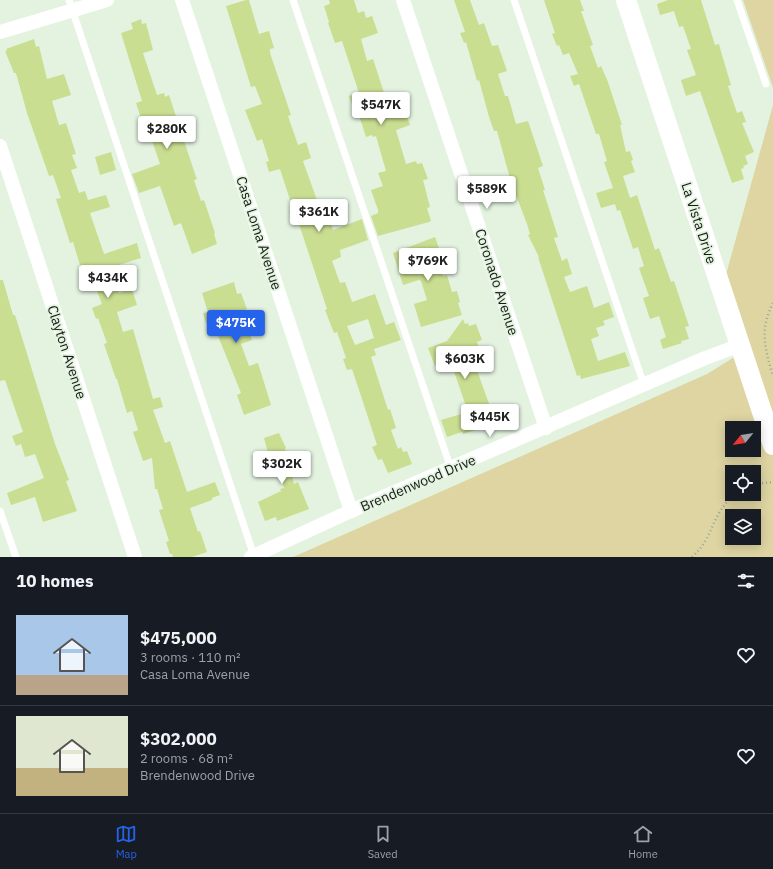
<!DOCTYPE html>
<meta charset="utf-8">
<style>
:root{--surface:#171b24;--page:#20242c;--text:#f1f3f6;--muted:#9ea1a6;--line:#363941;--accent:#2563eb}
body{margin:0;font-family:"IBM Plex Sans",sans-serif;background:var(--page);color:var(--text);height:100vh;display:flex;flex-direction:column;font-size:15px;white-space:nowrap}
*{box-sizing:border-box;margin:0}
p{font-size:13px;color:var(--muted)}
.icon{flex:none;width:22px;height:22px;fill:none;stroke:currentColor;stroke-width:2;stroke-linecap:round;stroke-linejoin:round}
.map{position:relative;height:557px;overflow:hidden}
.panel{display:flex;flex-direction:column;background:var(--surface);flex:1}
.panel>*{flex:none}
.needle{width:26px;rotate:240deg}
.fabs{position:absolute;left:725px;top:421px;display:grid;gap:8px}
.fabs a{display:grid;place-items:center;width:36px;height:36px;border-radius:0px;background:var(--surface);box-shadow:0 2px 10px #0003;font-size:20px}
.price{position:absolute;translate:-50% -34px;padding:0 9px;border-radius:4px;background:#fff;color:#222;font-size:13px;line-height:26px;filter:drop-shadow(0 1px 2px #0008)}
.price::after{content:'';position:absolute;left:50%;top:24px;width:12px;height:9px;margin-left:-6px;background:inherit;clip-path:polygon(0 0,100% 0,50% 100%)}
.price.current{background:var(--accent);color:#fff}
ul{padding:0;list-style:none}
li{display:flex;align-items:center;gap:12px;height:100px;padding:0 16px}
li+li{border-top:1px solid var(--line)}
li span{display:grid;place-items:center;flex:none;width:112px;height:80px;border-radius:0px;color:#555}
li>.icon{margin-inline-start:auto}
span .icon{width:48px;height:48px;fill:#fffc;stroke-width:1}
li b{font-size:17px}
h2{display:flex;justify-content:space-between;align-items:center;height:48px;padding:0 16px;font-size:17px}
.dock{display:flex;justify-content:space-around;align-items:center;height:56px;border-top:1px solid var(--line);background:var(--surface);font-size:11px;color:var(--muted)}
.dock a{display:grid;justify-items:center;gap:2px}
.dock .current{color:var(--accent)}
.map>svg:first-child{display:block}
.green{fill:#dfd5a3;fill-rule:evenodd}
.building{fill:#cade92;fill-rule:evenodd}
.lines{fill:none;stroke-linecap:round;stroke-linejoin:round}
.path{stroke:#9aa698;stroke-width:2.5;stroke-dasharray:1 3;stroke-linecap:butt}
.lane{stroke:#fff;stroke-width:7}
.street{stroke:#fff;stroke-width:14}
.secondary{stroke:#fff;stroke-width:20}
.labels{text-anchor:middle;stroke-width:3.5;stroke-linejoin:round;paint-order:stroke}
.street-label{font-size:14px;fill:#151b14;stroke:#e3f3e0}
</style>
<div class="map">
<svg width="773" height="557" viewBox="0 0 773 557">
<rect width="100%" height="100%" fill="#e3f3e0"/>
<!-- green -->
<g class="green">
<path d="M743 0H773V88Z"/>
<path d="M773 105V557H293L707 374 749 348 725 278ZM732 428H754V450H732ZM732 472H754V494H732ZM732 516H754V538H732Z"/>
</g>
<!-- building -->
<g class="building">
<path d="M246 0H249L259 34 269 31 274 48 270 49V53L291 115 288 116 298 145 306 142 311 158 303 161 318 203 323 201 333 230 362 219 368 240 340 250 341 257 332 261 340 283 345 282 352 302 375 294 386 325 394 322 401 340 374 349 376 355 371 357 388 410 390 409 396 428 391 430 398 449 401 447 403 452 407 451 412 464 388 473 382 459 378 460 372 447 377 445 363 402 352 369 347 370 343 359 346 358 337 332 334 333 325 310 327 309 297 218 292 220 289 211 293 209 280 169 269 172 266 162 269 161 262 139 257 141 245 110 262 104 255 86 251 87 226 6ZM368 319 374 338 355 345 347 326Z"/>
<path d="M329 0H354L358 13 364 11 366 18 372 16 378 33 361 39 367 61 373 59 388 105 402 101 410 125 396 130 406 164 416 161 417 164 422 163 428 179 423 180 430 207 427 208 431 221 429 222 378 236 371 216 378 213V210L371 190 383 186 378 173 386 171 376 136 373 137 372 135 366 137 357 109 354 110 349 96 359 93 342 41 335 43 328 23 329 22 324 6 330 4Z"/>
<path d="M454 0H470L479 25 484 23 492 46 498 45 507 71 498 74 505 96H508L516 124 528 121 543 166 538 168 545 190H543L558 237 554 238 562 261 567 258 572 274 564 277 570 292 587 286 594 308 609 302 614 317 603 321 605 325 596 328 599 336 591 339 598 361 625 352 630 366 581 379 580 375 577 376 538 257H539L528 235 530 234 527 224 511 182 497 131H494L489 117 479 80 477 81 466 42 464 43 460 33 465 32Z"/>
<path d="M544 0H580L584 11H581L593 45 590 46 598 68 601 66 608 82 622 125H620L626 152 630 151 633 160 631 161 635 172 623 176 630 198 637 195 655 250 659 248 671 282 674 281 689 326 685 327 689 339 681 341 682 343 663 349 660 340 666 337 659 316 650 319 643 298 649 296 639 268 644 266 638 247 633 249 620 210 617 211 615 204 601 208 596 193 613 188 604 162 607 161 599 134H596L579 84 574 86 570 76 578 74 569 53 563 55 559 45 557 46 552 34 555 33Z"/>
<path d="M668 0H701L715 45 719 44 722 55 731 85 728 86 737 113 742 111 746 122 742 123 754 152 745 156 748 164 743 166 744 168 741 169 744 179 732 183 700 91 686 96 681 80 696 75 687 50 691 49 683 26 679 27 674 11 660 15 657 4Z"/>
<path d="M141 19 142 24 146 23 153 50 143 53 157 95 164 93 165 97 169 95 195 174 197 179 194 180 201 201 204 200 215 233 214 234 217 244 192 254 181 223 174 226 160 186 139 193 132 174 160 164 147 126 144 127 136 103 142 101 121 33 133 29 131 23Z"/>
<path d="M34 39 36 47 39 46 47 79 64 74 71 95 52 101 59 125 66 123 76 154 72 155 77 168 71 170 79 193 85 191 88 200 106 195 110 207 90 213 104 254 137 243 141 258 106 269 113 292 118 290 119 293 132 289 137 305 117 312 123 332 133 329 153 399 160 397 163 407 153 410 165 443 170 441 187 492 215 482 220 495 212 498V500L190 508 198 532 200 531 207 552 192 557H173L172 554H170L166 542 169 541 159 510 163 509 157 489H155L152 458 143 461 133 432 138 430 132 411 127 413 117 379H116L104 344 107 343 98 318 96 319 92 308 102 304 94 283 88 284 86 278H84L73 242 70 243 56 199 61 198 53 175 49 176 27 113 16 73H14L5 51H7L6 49Z"/>
<path d="M111 152 116 170 100 175 95 157Z"/>
<path d="M435 237 439 248 435 250 443 276 447 275 452 292 457 291 460 302 458 303 462 315 421 327 414 304 427 300 421 281 419 280 403 285 393 253Z"/>
<path d="M0 280H3L13 315H15L55 444 69 480 66 481 77 511 43 522 35 497 11 505 7 493 44 478 35 454 25 457 21 444 16 446 12 436 23 432 5 380 0 381Z"/>
<path d="M234 282 237 294 241 293 247 309 242 311 252 340 241 344 249 366 258 363 271 405 244 415 237 395 241 393 212 321 206 323 203 313 208 312 202 293Z"/>
<path d="M463 319 465 324 468 323 469 326 476 324 482 340 477 342 479 348 470 351 496 423 463 434 462 432 447 437 441 420 468 412 450 360 435 366 428 348 447 341Z"/>
<path d="M279 433 286 448H285L294 484 298 482 309 509 277 521 276 517 265 521 258 502 281 491 280 489 284 488 276 463 271 464 264 438Z"/>
</g>
<g class="lines">
<!-- path -->
<g class="path">
<path d="M773 303C759 330 765 349 773 376"/>
<path d="M754 484 773 482"/>
<path d="M692 557C715 537 711 512 736 494"/>
</g>
<!-- lane -->
<g class="lane">
<path d="M69 0 254 556"/>
<path d="M293 0 451 469"/>
<path d="M514 0 644 385"/>
<path d="M737 0 766 84"/>
<path d="M0 511 16 557"/>
</g>
<!-- street -->
<g class="street">
<path d="M182 0 351 511"/>
<path d="M403 0 546 428"/>
<path d="M0 32 107 0"/>
<path d="M0 146 135 557"/>
<path d="M251 557 351 511 703 359 740 345"/>
</g>
<!-- secondary -->
<path class="secondary" d="M626 0 773 445"/>
</g>
<g class="labels">
<!-- street labels -->
<g class="street-label">
<text transform="translate(699 223) rotate(72)" y="5">La Vista Drive</text>
<text transform="translate(259 233) rotate(72)" y="5">Casa Loma Avenue</text>
<text transform="translate(497 282) rotate(72)" y="5">Coronado Avenue</text>
<text transform="translate(67 352) rotate(72)" y="5">Clayton Avenue</text>
<text transform="translate(418 483) rotate(-23)" y="5">Brendenwood Drive</text>
</g>
</g>
</svg>
<div class="fabs">
<a><svg class="needle" viewBox="-14 -14 28 28"><path d="M0-13l5 13h-10z" fill="#e53935"/><path d="M0 13l5-13h-10z" fill="#9ea1a6"/></svg></a>
<a><svg class="icon" aria-label="locate" viewBox="0 0 24 24"><circle cx="12" cy="12" r="6"/><path d="M12 2v4M12 18v4M2 12h4M18 12h4"/></svg></a>
<a><svg class="icon" aria-label="layers" viewBox="0 0 24 24"><path d="M12 4l9 5-9 5-9-5zM3 14l9 5 9-5"/></svg></a>
</div>
<b class="price" style="left:381px;top:126px">$547K</b>
<b class="price" style="left:167px;top:150px">$280K</b>
<b class="price" style="left:487px;top:210px">$589K</b>
<b class="price" style="left:319px;top:233px">$361K</b>
<b class="price" style="left:428px;top:282px">$769K</b>
<b class="price" style="left:108px;top:299px">$434K</b>
<b class="price current" style="left:236px;top:344px">$475K</b>
<b class="price" style="left:465px;top:380px">$603K</b>
<b class="price" style="left:490px;top:438px">$445K</b>
<b class="price" style="left:282px;top:485px">$302K</b>
</div>
<section class="panel">
<h2>10 homes<svg class="icon" aria-label="filters" viewBox="0 0 24 24"><path d="M4 7h16M4 17h16"/><circle cx="9" cy="7" r="2"/><circle cx="15" cy="17" r="2"/></svg></h2>
<ul>
<li><span style="background:linear-gradient(#a9c7e8 75%,#b9a48a 0)"><svg class="icon" aria-label="home" viewBox="0 0 24 24"><path d="M3 11l9-7 9 7M6 9v11h12V9"/></svg></span><div><b>$475,000</b><p>3 rooms · 110 m²</p><p>Casa Loma Avenue</p></div><svg class="icon" aria-label="heart" viewBox="0 0 24 24"><path d="M12 20l-8-8c-3-5 5-10 8-4 3-6 11-1 8 4z"/></svg></li>
<li><span style="background:linear-gradient(#dfe7d0 65%,#c2b280 0)"><svg class="icon" aria-label="home" viewBox="0 0 24 24"><path d="M3 11l9-7 9 7M6 9v11h12V9"/></svg></span><div><b>$302,000</b><p>2 rooms · 68 m²</p><p>Brendenwood Drive</p></div><svg class="icon" aria-label="heart" viewBox="0 0 24 24"><path d="M12 20l-8-8c-3-5 5-10 8-4 3-6 11-1 8 4z"/></svg></li>
</ul>
</section>
<nav class="dock">
<a class="current"><svg class="icon" aria-label="map" viewBox="0 0 24 24"><path d="M3 6l6-2 6 2 6-2v14l-6 2-6-2-6 2zM9 4v14M15 6v14"/></svg>Map</a>
<a><svg class="icon" aria-label="saved" viewBox="0 0 24 24"><path d="M7 4h10v16l-5-4-5 4z"/></svg>Saved</a>
<a><svg class="icon" aria-label="home" viewBox="0 0 24 24"><path d="M3 11l9-7 9 7M6 9v11h12V9"/></svg>Home</a>
</nav>
